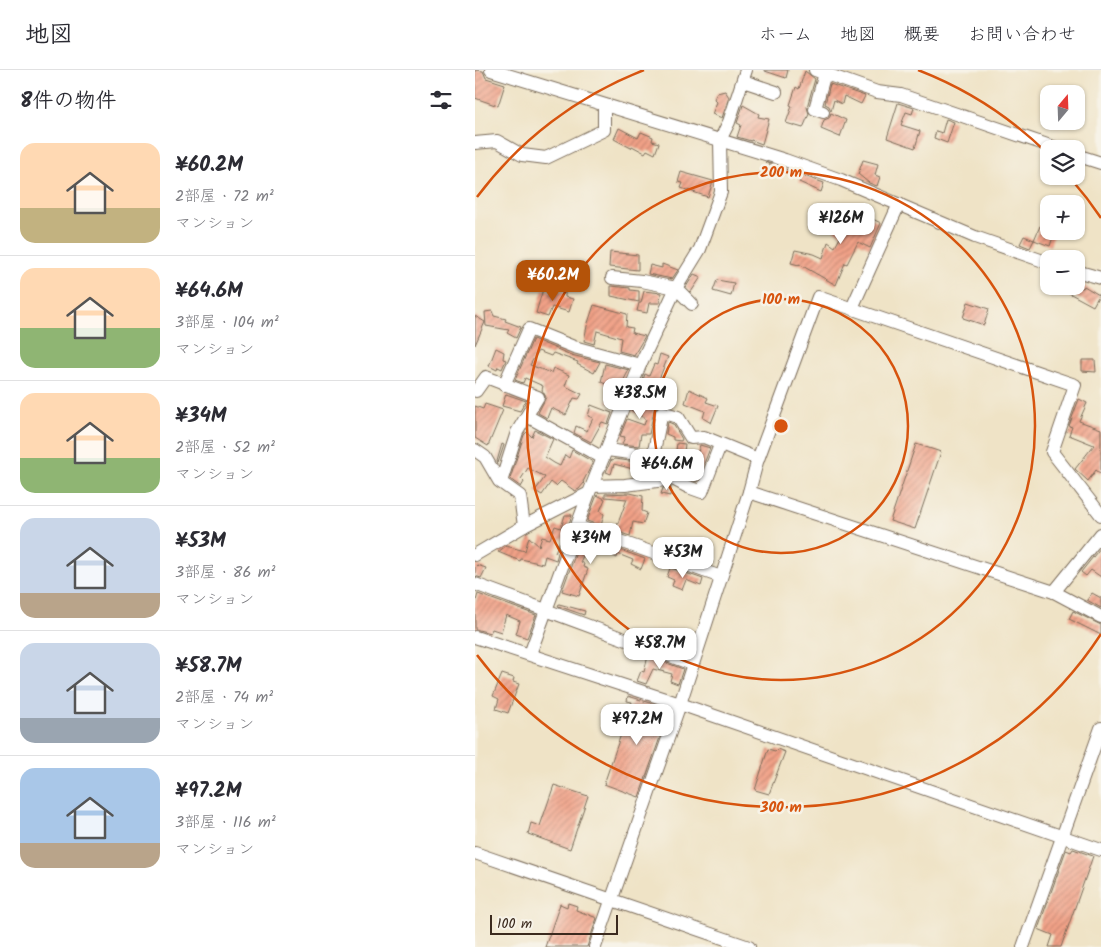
<!DOCTYPE html>
<html lang="ja">
<meta charset="utf-8">
<style>
:root{--surface:#fff;--page:#f2f2f3;--text:#2b2b33;--muted:#7c7c81;--line:#e1e1e2;--accent:#b45309}
body{margin:0;font-family:Kalam,"Klee One",sans-serif;background:var(--page);color:var(--text);height:100vh;display:flex;flex-direction:column;font-size:19px;white-space:nowrap}
*{box-sizing:border-box;margin:0}
p{font-size:16px;color:var(--muted)}
.icon{flex:none;width:28px;height:28px;fill:none;stroke:currentColor;stroke-width:2;stroke-linecap:round;stroke-linejoin:round}
.map{position:relative;flex:1;overflow:hidden}
.sheet{display:flex;flex-direction:column;background:var(--surface);width:475px}
.sheet>*{flex:none}
.needle{width:32px;rotate:19deg}
.controls{position:absolute;left:565px;top:15px;display:grid;gap:10px}
.controls a{display:grid;place-items:center;width:45px;height:45px;border-radius:10px;background:var(--surface);box-shadow:0 1px 4px #0004;font-size:25px}
.scale{position:absolute;left:15px;bottom:12px;width:128px;box-sizing:border-box;padding-left:5px;border:2px solid #3b2a1e;border-top:0;font-size:14px;line-height:18px;white-space:nowrap;color:#3b2a1e;-webkit-text-stroke:4px #f7f3e8;paint-order:stroke}
.price{position:absolute;translate:-50% -42px;padding:0 11px;border-radius:10px;background:#fff;color:#222;font-size:16px;line-height:32px;filter:drop-shadow(0 1px 2px #0008)}
.price::after{content:'';position:absolute;left:50%;top:30px;width:15px;height:11px;margin-left:-8px;background:inherit;clip-path:polygon(0 0,100% 0,50% 100%)}
.price.selected{background:var(--accent);color:#fff}
ul{padding:0;list-style:none}
li{display:flex;align-items:center;gap:15px;height:125px;padding:0 20px}
li+li{border-top:1px solid var(--line)}
li span{display:grid;place-items:center;flex:none;width:140px;height:100px;border-radius:15px;color:#555}
li>.icon{margin-inline-start:auto}
span .icon{width:60px;height:60px;fill:#fffc;stroke-width:1}
li b{font-size:21px}
h2{display:flex;justify-content:space-between;align-items:center;height:60px;padding:0 20px;font-size:21px}
header{display:flex;align-items:center;gap:30px;box-sizing:border-box;height:70px;padding:0 25px;background:var(--surface);border-bottom:1px solid var(--line)}
header strong{font-size:24px}
nav{display:flex;gap:28px;margin-inline-start:auto;font-size:18px}
main{display:flex;flex:1;min-height:0}
.map>svg:first-child{display:block}
.building{fill:url(#building-hatch)}
.lines{fill:none;stroke-linecap:round;stroke-linejoin:round}
.minor-casing{stroke:#7a6b59;stroke-width:14}
.minor{stroke:#fff;stroke-width:12}
.ring{fill:none;stroke:#d7540e;stroke-width:2.5}
.centre{fill:#d7540e;stroke:#f7f3e8;stroke-width:2.5}
.ring-label{font-size:15px;text-anchor:middle;font-weight:bold;fill:#d7540e;stroke:#f7f3e8;stroke-width:5;stroke-linejoin:round;paint-order:stroke}
</style>
<header>
<strong>地図</strong>
<nav><a>ホーム</a><a>地図</a><a>概要</a><a>お問い合わせ</a></nav>
</header>
<main>
<section class="sheet">
<h2>8件の物件<svg class="icon" aria-label="filters" viewBox="0 0 24 24"><path d="M4 7h16M4 17h16"/><circle cx="9" cy="7" r="2"/><circle cx="15" cy="17" r="2"/></svg></h2>
<ul>
<li><span style="background:linear-gradient(#ffd9b3 65%,#c2b280 0)"><svg class="icon" aria-label="home" viewBox="0 0 24 24"><path d="M3 11l9-7 9 7M6 9v11h12V9"/></svg></span><div><b>¥60.2M</b><p>2部屋 · 72 m²</p><p>マンション</p></div></li>
<li><span style="background:linear-gradient(#ffd9b3 60%,#8fb573 0)"><svg class="icon" aria-label="home" viewBox="0 0 24 24"><path d="M3 11l9-7 9 7M6 9v11h12V9"/></svg></span><div><b>¥64.6M</b><p>3部屋 · 104 m²</p><p>マンション</p></div></li>
<li><span style="background:linear-gradient(#ffd9b3 65%,#8fb573 0)"><svg class="icon" aria-label="home" viewBox="0 0 24 24"><path d="M3 11l9-7 9 7M6 9v11h12V9"/></svg></span><div><b>¥34M</b><p>2部屋 · 52 m²</p><p>マンション</p></div></li>
<li><span style="background:linear-gradient(#c9d6e8 75%,#b9a48a 0)"><svg class="icon" aria-label="home" viewBox="0 0 24 24"><path d="M3 11l9-7 9 7M6 9v11h12V9"/></svg></span><div><b>¥53M</b><p>3部屋 · 86 m²</p><p>マンション</p></div></li>
<li><span style="background:linear-gradient(#c9d6e8 75%,#9aa5b1 0)"><svg class="icon" aria-label="home" viewBox="0 0 24 24"><path d="M3 11l9-7 9 7M6 9v11h12V9"/></svg></span><div><b>¥58.7M</b><p>2部屋 · 74 m²</p><p>マンション</p></div></li>
<li><span style="background:linear-gradient(#a9c7e8 75%,#b9a48a 0)"><svg class="icon" aria-label="home" viewBox="0 0 24 24"><path d="M3 11l9-7 9 7M6 9v11h12V9"/></svg></span><div><b>¥97.2M</b><p>3部屋 · 116 m²</p><p>マンション</p></div></li>
</ul>
</section>
<div class="map">
<svg width="626" height="877" viewBox="0 0 626 877">
<defs>
<pattern id="building-hatch" width="6" height="6" patternUnits="userSpaceOnUse" patternTransform="scale(1.25)"><rect width="6" height="6" fill="#f1a187"/><path d="M-1 1l2-2M0 6l6-6M5 7l2-2" fill="none" stroke="#c4836e"/></pattern>
</defs>
<rect width="100%" height="100%" fill="#f7f3e8"/>
<filter id="ink" filterUnits="userSpaceOnUse"><feTurbulence type="fractalNoise" baseFrequency=".02" numOctaves="2"/><feDisplacementMap in="SourceGraphic" scale="10" xChannelSelector="R" yChannelSelector="G"/><feConvolveMatrix kernelMatrix="1 2 1 2 8 2 1 2 1" color-interpolation-filters="sRGB"/></filter>
<filter id="wash" filterUnits="userSpaceOnUse"><feTurbulence type="fractalNoise" baseFrequency=".0096" numOctaves="4" result="noise"/><feDisplacementMap in="SourceGraphic" scale="20" xChannelSelector="R" yChannelSelector="G"/><feGaussianBlur stdDeviation="1.12" result="paint"/><feColorMatrix in="noise" values="0 0 0 0 0 0 0 0 0 0 0 0 0 0 0 0 0 1.4 0 .05"/><feComposite in="paint" operator="in"/></filter>
<g filter="url(#wash)">
<rect width="100%" height="100%" fill="#efe3c6"/>
<g id="blocks">
<!-- building -->
<g class="building">
<path d="M0 0 8 1 11 8 30 14 23 36 0 28Z"/>
<path d="M290 0H313L311 8 290 1Z"/>
<path d="M330 1 340 9 332 37 334 44 328 58 311 53 317 36 315 35 321 17 324 19Z"/>
<path d="M355 14 390 26 386 34 369 26 367 34 359 30 356 41 354 36 350 34Z"/>
<path d="M250 21 254 27 247 48 237 44 242 32 239 29 242 23Z"/>
<path d="M423 33 439 38 437 44 431 42 426 55 445 61 440 78 412 68Z"/>
<path d="M268 35 284 44 283 47 294 49 287 74 276 70V71L262 67 266 55 262 53Z"/>
<path d="M356 43 371 50 365 67 346 59 349 50 354 48Z"/>
<path d="M471 49 479 52 472 73 459 68 461 61 467 63Z"/>
<path d="M144 58 163 68 166 62 178 67 177 71 184 73 180 84 172 80 170 83 157 76 156 78 139 69Z"/>
<path d="M388 90 403 94 400 105 405 107 402 116 394 113 383 104Z"/>
<path d="M290 92 349 113 346 122 324 112 325 109Z"/>
<path d="M206 102 238 111 233 127 206 118 208 113 203 112Z"/>
<path d="M367 138 376 141 377 139 392 143 391 146 406 153 395 178 383 172 372 194 370 193 361 215 324 194V195L316 193 320 180 339 184 348 188 353 172 360 177 367 164 359 160Z"/>
<path d="M565 156 574 159V161H580L575 176 559 170Z"/>
<path d="M549 166 559 170 555 178 545 174Z"/>
<path d="M135 182 163 185V200L134 197Z"/>
<path d="M187 194 203 200 197 209 173 204 175 195 187 198Z"/>
<path d="M219 204 226 207 216 222 211 217Z"/>
<path d="M242 210 259 213 256 226 238 221Z"/>
<path d="M136 216 155 218V220L164 221V232L136 226Z"/>
<path d="M598 216 608 218 609 216 624 225 618 236 594 223Z"/>
<path d="M68 219 79 222 81 220 90 222V227L98 229 94 242 77 237 73 247 61 243Z"/>
<path d="M169 221 186 223 185 233H174L172 243 162 241 164 233H166Z"/>
<path d="M493 232 514 239 509 255 488 248Z"/>
<path d="M119 235 152 244 151 257 158 258 157 263 170 266 159 285 144 281 146 268 122 261 119 274 109 271 112 256Z"/>
<path d="M17 241 19 246 31 249 30 251 46 257 41 268 32 263 34 260 11 256 10 242Z"/>
<path d="M0 246 10 252 0 275Z"/>
<path d="M58 269 96 285 125 292 119 303 102 294 103 292 78 283 76 286 63 281 55 295 76 303 78 298 94 305 90 316 107 324 104 329 99 328 91 345 76 338 72 348 63 343 71 327 67 320 68 316 50 308 48 313 40 310Z"/>
<path d="M21 278 29 282 28 289 31 290 27 299 23 297 22 300 14 296Z"/>
<path d="M185 284 193 287 180 319 166 316 170 304 174 306 179 294 182 295Z"/>
<path d="M607 290H620L621 302 607 301Z"/>
<path d="M130 294 154 300 145 317 147 318 141 332 138 330 136 333 132 332 138 317 126 312Z"/>
<path d="M214 319 233 328 231 332 243 336 236 353 228 348 230 341 210 333Z"/>
<path d="M31 324 51 331 45 341 27 336Z"/>
<path d="M161 327 186 328 184 335 179 340 174 364H166L164 376 147 374 150 367 145 366 152 349 169 355 171 349 156 340Z"/>
<path d="M604 329 612 333 604 351 626 359V404L621 400 613 411 600 399 619 375 594 365 597 357 594 356Z"/>
<path d="M10 334 28 340 13 376 0 368V336L8 339Z"/>
<path d="M116 335 137 343 133 354 127 352 116 372 99 363 101 356 112 361 118 348 113 346Z"/>
<path d="M193 352 198 354 207 369 206 371 198 370V367L191 364Z"/>
<path d="M60 360 78 369 70 387 79 393 85 396 90 385 94 388 97 380 118 392 108 412 109 413 104 419 100 421 86 411 81 416 76 412 67 425 60 421 70 407 53 398 46 409 49 412 46 417 35 409 49 365 52 362 57 367Z"/>
<path d="M202 373 210 374 208 389 200 388Z"/>
<path d="M27 374 29 375 23 393 22 391Z"/>
<path d="M441 374 466 382 440 459 415 451Z"/>
<path d="M225 375 235 378 222 412 215 409Z"/>
<path d="M139 389 177 394 181 393 185 389 199 391 197 401 190 402 158 399 139 394 136 404 131 402 136 390 138 391Z"/>
<path d="M196 417 195 426 186 424 188 418Z"/>
<path d="M155 423 168 426 167 441 172 443 168 454 158 452 155 466 140 461 152 429 130 427V424Z"/>
<path d="M122 425 130 429 125 441 129 444 126 456 112 451Z"/>
<path d="M90 445H97L88 470 86 469 80 482 83 483 81 490 70 486 68 494 46 489 45 491 23 482 31 476 50 481 54 467 64 476 67 467 75 469 80 456 86 458Z"/>
<path d="M107 466 170 489 166 499 156 494 158 490 143 484 142 488 126 480 127 478 113 473 112 478 105 492 109 494 108 497 113 499 104 526 87 521Z"/>
<path d="M626 477V507L616 500 611 506 606 502Z"/>
<path d="M2 495 11 498 6 508 0 506V497Z"/>
<path d="M195 498 202 500 228 509 226 516 211 510 207 520 197 516 199 510 192 507Z"/>
<path d="M617 523 626 528V538L612 530Z"/>
<path d="M3 524 61 545 52 568 41 564 45 551 31 545 26 562 17 559 15 563 0 559V534Z"/>
<path d="M84 534 110 541 109 545 83 536Z"/>
<path d="M598 541 626 555V565L594 549Z"/>
<path d="M173 586 208 599 203 614 195 611 197 604 178 599 171 614 162 611 166 601 169 602Z"/>
<path d="M27 604 39 608 38 612 44 614 33 643 21 639 24 629 18 626Z"/>
<path d="M153 626 195 639 164 727 129 714 157 632 152 631Z"/>
<path d="M293 679 300 681 302 679 310 682 294 724 280 720Z"/>
<path d="M79 715 113 726 95 779 53 764 56 753 65 756Z"/>
<path d="M598 779 618 786 586 877H574L578 865 563 859 591 780 596 782Z"/>
<path d="M93 833 102 836 101 840 122 848 112 877H70L85 834 92 837Z"/>
</g>
</g>
</g>
<g filter="url(#ink)">
<use href="#blocks" fill-opacity="0" stroke="#7a6b59" stroke-width="1"/>
<g class="lines">
<defs>
<g id="minor">
<path d="M16 0 310 90 366 110 500 167 574 193"/>
<path d="M340 0 402 22 426 25 584 79"/>
<path d="M268 11 301 22"/>
<path d="M348 42 340 39 350 3"/>
<path d="M0 73 22 71 47 85 71 88 129 60V35"/>
<path d="M601 85 626 93"/>
<path d="M601 201 626 208"/>
<path d="M137 208 167 211 201 218 217 234"/>
<path d="M377 238 424 134"/>
<path d="M29 315 54 259 99 277 165 295"/>
<path d="M0 320 1 321 11 307 63 327 42 362 26 412"/>
<path d="M52 346 128 388"/>
<path d="M0 380 10 387 24 411 45 426 49 456"/>
<path d="M132 380 178 386 187 342 203 347 216 368 229 367 283 389"/>
<path d="M117 416 150 415 198 409 213 417 227 422 245 375"/>
<path d="M274 422 579 522 626 547"/>
<path d="M102 456 246 507"/>
<path d="M0 485 49 456 114 423"/>
<path d="M0 514 217 594"/>
<path d="M579 522 626 464"/>
<path d="M0 567 205 634 626 780"/>
<path d="M55 584 114 423 165 295 201 218 225 179 246 122 245 70 254 52 271 0"/>
<path d="M0 783 274 877"/>
<path d="M120 877 205 634 274 422 282 392 343 227 600 315 577 382 626 445"/>
<path d="M548 877 626 658"/>
</g>
</defs>
<!-- minor casing -->
<use href="#minor" class="minor-casing"/>
<!-- minor -->
<use href="#minor" class="minor"/>
</g>
</g>
<!-- distance rings -->
<g class="ring">
<circle cx="306" cy="356" r="127"/>
<circle cx="306" cy="356" r="254"/>
<path d="M626 564A381 381 0 0 1 2 585M2 127A381 381 0 0 1 169 0M443 0A381 381 0 0 1 573 84M596 109A381 381 0 0 1 626 148"/>
</g>
<circle cx="306" cy="356" r="8" class="centre"/>
<g class="ring-label">
<text x="306" y="107">200 m</text>
<text x="306" y="234">100 m</text>
<text x="306" y="742">300 m</text>
</g>
</svg>
<div class="controls">
<a><svg class="needle" viewBox="-14 -14 28 28"><path d="M0-13l5 13h-10z" fill="#e53935"/><path d="M0 13l5-13h-10z" fill="#7c7c81"/></svg></a>
<a><svg class="icon" aria-label="layers" viewBox="0 0 24 24"><path d="M12 4l9 5-9 5-9-5zM3 14l9 5 9-5"/></svg></a>
<a>+</a>
<a>−</a>
</div>
<div class="scale">100 m</div>
<b class="price" style="left:366px;top:175px">¥126M</b>
<b class="price selected" style="left:78px;top:232px">¥60.2M</b>
<b class="price" style="left:165px;top:350px">¥38.5M</b>
<b class="price" style="left:192px;top:421px">¥64.6M</b>
<b class="price" style="left:116px;top:495px">¥34M</b>
<b class="price" style="left:208px;top:509px">¥53M</b>
<b class="price" style="left:185px;top:600px">¥58.7M</b>
<b class="price" style="left:162px;top:676px">¥97.2M</b>
</div>
</main>
